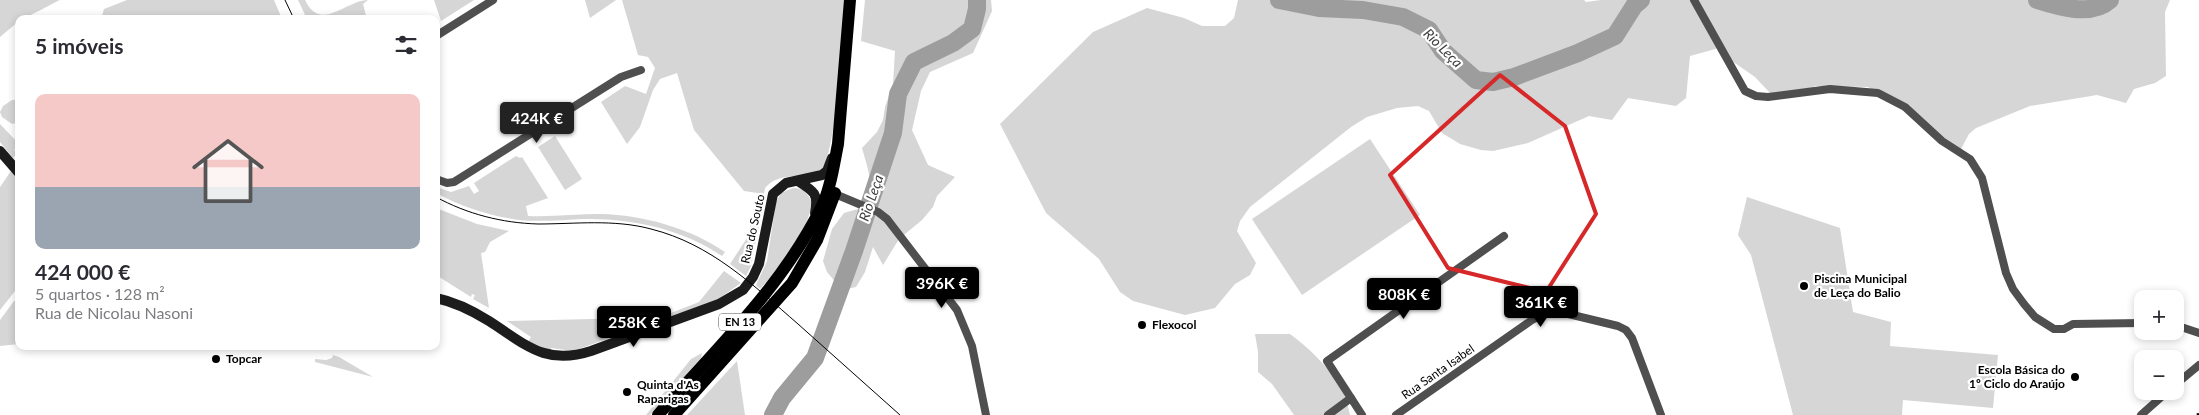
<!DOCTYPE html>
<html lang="pt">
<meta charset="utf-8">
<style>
:root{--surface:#fff;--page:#f2f2f3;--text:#2b2b33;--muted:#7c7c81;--accent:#000}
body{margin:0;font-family:Lato,sans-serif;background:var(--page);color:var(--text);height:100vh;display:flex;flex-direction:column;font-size:19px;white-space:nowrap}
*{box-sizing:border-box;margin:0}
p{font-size:16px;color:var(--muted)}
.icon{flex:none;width:28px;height:28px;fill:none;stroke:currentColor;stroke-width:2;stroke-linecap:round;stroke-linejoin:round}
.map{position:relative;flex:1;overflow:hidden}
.side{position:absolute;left:15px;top:15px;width:425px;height:335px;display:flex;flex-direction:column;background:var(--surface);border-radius:10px;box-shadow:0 2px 8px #0003}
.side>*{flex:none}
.buttons{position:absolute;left:2134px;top:290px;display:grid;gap:10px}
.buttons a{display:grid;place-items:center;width:50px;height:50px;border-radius:10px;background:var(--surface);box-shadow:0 2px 8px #0003;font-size:25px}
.price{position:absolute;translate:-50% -42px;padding:0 11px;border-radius:5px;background:var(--accent);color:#fff;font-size:16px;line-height:32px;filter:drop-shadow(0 1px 2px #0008)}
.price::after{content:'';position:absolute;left:50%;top:30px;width:15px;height:11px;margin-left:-8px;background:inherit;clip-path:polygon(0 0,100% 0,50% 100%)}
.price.current{background:#222;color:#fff}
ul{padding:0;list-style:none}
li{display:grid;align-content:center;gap:10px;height:265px;padding:0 20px}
li span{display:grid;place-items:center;height:155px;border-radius:10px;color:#555}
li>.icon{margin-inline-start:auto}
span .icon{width:90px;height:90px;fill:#fffc;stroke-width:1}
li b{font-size:21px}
h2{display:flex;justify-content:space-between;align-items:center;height:60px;padding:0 20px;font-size:21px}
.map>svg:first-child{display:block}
.green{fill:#d6d6d6}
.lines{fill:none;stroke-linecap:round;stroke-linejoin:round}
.river{stroke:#9d9d9d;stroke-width:18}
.street{stroke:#4f4f4f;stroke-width:8}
.secondary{stroke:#1c1c1c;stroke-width:10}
.primary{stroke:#000;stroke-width:12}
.tram{stroke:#000;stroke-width:1}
.rail{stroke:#000;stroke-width:3;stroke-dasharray:8 2.5 1 2.5;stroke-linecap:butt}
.marked{fill:none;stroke:#d62828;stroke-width:4;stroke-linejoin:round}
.poi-dot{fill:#000;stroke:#fff;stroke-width:2}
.labels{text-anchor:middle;stroke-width:4.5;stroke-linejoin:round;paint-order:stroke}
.shield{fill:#fff;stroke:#4c4c4c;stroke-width:1}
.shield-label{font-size:11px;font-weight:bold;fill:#000}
.street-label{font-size:12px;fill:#000;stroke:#fff}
.poi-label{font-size:12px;font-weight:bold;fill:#000;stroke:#fff;text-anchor:start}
.water-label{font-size:14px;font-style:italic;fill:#3e3e3e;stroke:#fff}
</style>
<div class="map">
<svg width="2199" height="415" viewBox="0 0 2199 415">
<rect width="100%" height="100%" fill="#fff"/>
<!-- green -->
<g class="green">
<path d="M0 0H60C51 4 26 19 19 19V21L0 37Z"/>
<path d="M127 0H274L282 19H246L243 15 183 19H101L104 9Z"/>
<path d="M298 0H305C321 33 346 0 368 0L363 4 367 19H307Z"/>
<path d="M434 0H474L441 21Z"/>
<path d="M585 0H616L590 18Z"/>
<path d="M622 0H845C842 31 837 150 822 169 804 181 780 170 765 188L764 194 744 191 694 130 677 73 660 79 653 90 640 127 627 144 601 102 625 86 646 94 655 68 648 57 638 55Z"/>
<path d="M865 0H991L992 11 973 53 930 72 921 91 912 130 928 165 955 177 937 196 933 207 922 220 899 239 883 265 873 247 865 272 856 287 842 290 827 272 823 261 832 229 844 213 858 209C875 182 870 177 862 148L877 132 883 120 885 107 893 84 895 51 861 41Z"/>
<path d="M1238 0H1584L1586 2 1601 0H2170L2165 12 2166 76 2155 83 2134 89 2126 103 2097 95 2030 106 1976 128 1969 134 1961 149 1949 144 1918 120 1868 87 1815 86 1806 92 1770 93 1755 77 1722 54 1719 48 1690 56 1686 98 1676 106 1628 98 1612 120 1589 116 1528 143 1493 151 1481 150 1460 144 1442 133 1429 111 1418 106 1397 108 1367 117 1351 127 1250 207 1240 221 1237 231 1256 263 1250 275 1235 284 1215 308 1185 315 1133 301 1120 292 1099 259 1046 213 1000 124 1093 32 1147 8 1184 18 1202 26H1225L1234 18Z"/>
<path d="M12 100H19V119L16 123 12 124 2 117 0 112 3 106Z"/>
<path d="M0 124 19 144 14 150 17 153 13 158 0 142Z"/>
<path d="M555 136 582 179 565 190 538 147Z"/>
<path d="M1370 139 1420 215 1302 295 1252 219Z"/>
<path d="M516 156 520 158 522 157 548 198 526 206 528 216C552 217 577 214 601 214 643 215 690 228 725 252L722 256C682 229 632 218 584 219 563 220 541 222 519 220 490 216 462 207 436 193V187L451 192 469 186 474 194 479 191 474 183Z"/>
<path d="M11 171 19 180V286L0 310V187Z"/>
<path d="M793 188C804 188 808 194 812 203 807 234 782 266 760 289L756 285 767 261 776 202 781 193Z"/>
<path d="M1747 197 1840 228 1853 312 1891 322 1890 346 1998 355 1993 408 1903 400 1902 415H1793L1751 255 1738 235Z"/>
<path d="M436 208 477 224 509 231 490 242 485 252 481 253 489 308 473 299 475 295 472 294 471 297 436 275Z"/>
<path d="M751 224 759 225 751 266 746 276 730 264 747 238Z"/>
<path d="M724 271 741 283 717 300 573 351 551 348 550 352 528 342 531 337 507 321 635 318 638 326 699 302Z"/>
<path d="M14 301H19V344L0 346V320Z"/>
<path d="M1255 334H1290C1308 347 1327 366 1340 385 1345 393 1348 406 1350 415H1294L1272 384 1258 372V352Z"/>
<path d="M702 353 701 358 650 415H646L691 359Z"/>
<path d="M333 355 339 357 373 377 315 362V359L326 360 332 358Z"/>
<path d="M737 361 745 415H687Z"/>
</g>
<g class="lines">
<!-- river -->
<g class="river">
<path d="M1279 0 1319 8 1363 10 1403 17 1429 30 1443 51 1476 80 1493 82 1514 77 1578 53 1615 36 1634 6 1641 0"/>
<path d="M2037 0C2059 7 2091 17 2110 0"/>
<path d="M773 415 782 398 815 358 854 251 893 133 898 94 914 62 953 43 972 29 977 9V0"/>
</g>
<!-- street -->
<g class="street">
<path d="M1694 0 1745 91 1756 96 1768 97 1830 89 1878 93 1905 107 1942 141 1970 159 1982 178 2006 273 2013 289 2024 304 2035 317 2054 329H2064L2073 324 2142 323"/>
<path d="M436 36 493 0"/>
<path d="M436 179 447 183 454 182 621 77 641 70"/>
<path d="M835 194 878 212 887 219 957 310 972 346 986 415"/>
<path d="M2175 325 2199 333"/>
<path d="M2175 385 2199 365"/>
<path d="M1328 415 1351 398"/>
<path d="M1362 415 1327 361 1504 236"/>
<path d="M1396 415 1532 320 1543 314 1556 311 1618 326 1626 330 1632 338 1661 415"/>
<path d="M2141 415 2168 391"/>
</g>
<!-- secondary -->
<g class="secondary">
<path d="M0 151 19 173"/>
<path d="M798 181C814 191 819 194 815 213"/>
<path d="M436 298C455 302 473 311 489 321 525 344 545 366 591 351L719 304 743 290 753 277 759 264 773 194 786 183 822 175 827 171 832 158"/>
</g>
<!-- primary -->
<g class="primary">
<path d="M658 415C716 349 783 286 822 206 831 187 834 164 838 144L850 0"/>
<path d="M674 415 792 283 817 240 835 193"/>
</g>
<!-- tram -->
<g class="tram">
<path d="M285 0 294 19"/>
<path d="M436 197C467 214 502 223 538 224 575 224 614 219 651 229 711 244 753 285 798 324 832 354 866 385 900 415"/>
</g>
<!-- rail -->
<path class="rail" d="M2197 415 2199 414"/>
</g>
<!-- marked area -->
<path class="marked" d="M1500 75 1565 126 1596 214 1546 292 1448 268 1390 175Z"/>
<!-- markers -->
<g class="poi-dot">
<circle cx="1804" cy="286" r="5"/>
<circle cx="1142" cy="325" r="5"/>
<circle cx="216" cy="359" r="5"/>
<circle cx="2075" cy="377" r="5"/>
<circle cx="627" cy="392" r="5"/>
</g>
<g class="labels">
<!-- shield labels -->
<rect class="shield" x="719" y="313.5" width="42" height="17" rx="4"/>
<g class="shield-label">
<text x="740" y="326">EN 13</text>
</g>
<!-- street labels -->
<g class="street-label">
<text transform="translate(753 229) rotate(-77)" y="4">Rua do Souto</text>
<text transform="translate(1438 372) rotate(-35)" y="4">Rua Santa Isabel</text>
</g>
<!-- poi labels -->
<g class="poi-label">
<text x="1814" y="283">Piscina Municipal<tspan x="1814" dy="14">de Leça do Balio</tspan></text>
<text x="1152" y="329">Flexocol</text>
<text x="226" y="363">Topcar</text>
<text x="2065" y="374" text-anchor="end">Escola Básica do<tspan x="2065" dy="14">1º Ciclo do Araújo</tspan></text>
<text x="637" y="389">Quinta d'As<tspan x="637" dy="14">Raparigas</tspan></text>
</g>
<!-- water labels -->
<g class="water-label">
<text transform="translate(1443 48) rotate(45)" y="5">Rio Leça</text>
<text transform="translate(871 198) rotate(-71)" y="5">Rio Leça</text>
</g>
</g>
</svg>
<div class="buttons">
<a>+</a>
<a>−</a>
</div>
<b class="price current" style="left:537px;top:144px">424K €</b>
<b class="price" style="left:942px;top:309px">396K €</b>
<b class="price" style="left:1404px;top:320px">808K €</b>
<b class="price" style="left:1541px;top:328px">361K €</b>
<b class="price" style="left:634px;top:348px">258K €</b>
<section class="side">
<h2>5 imóveis<svg class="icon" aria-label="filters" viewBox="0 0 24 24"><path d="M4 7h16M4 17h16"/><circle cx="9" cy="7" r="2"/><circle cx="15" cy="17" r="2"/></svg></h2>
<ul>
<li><span style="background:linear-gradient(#f6c9c9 60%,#9aa5b1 0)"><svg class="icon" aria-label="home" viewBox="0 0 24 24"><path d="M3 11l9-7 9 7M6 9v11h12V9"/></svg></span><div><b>424 000 €</b><p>5 quartos · 128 m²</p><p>Rua de Nicolau Nasoni</p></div></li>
</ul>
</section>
</div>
